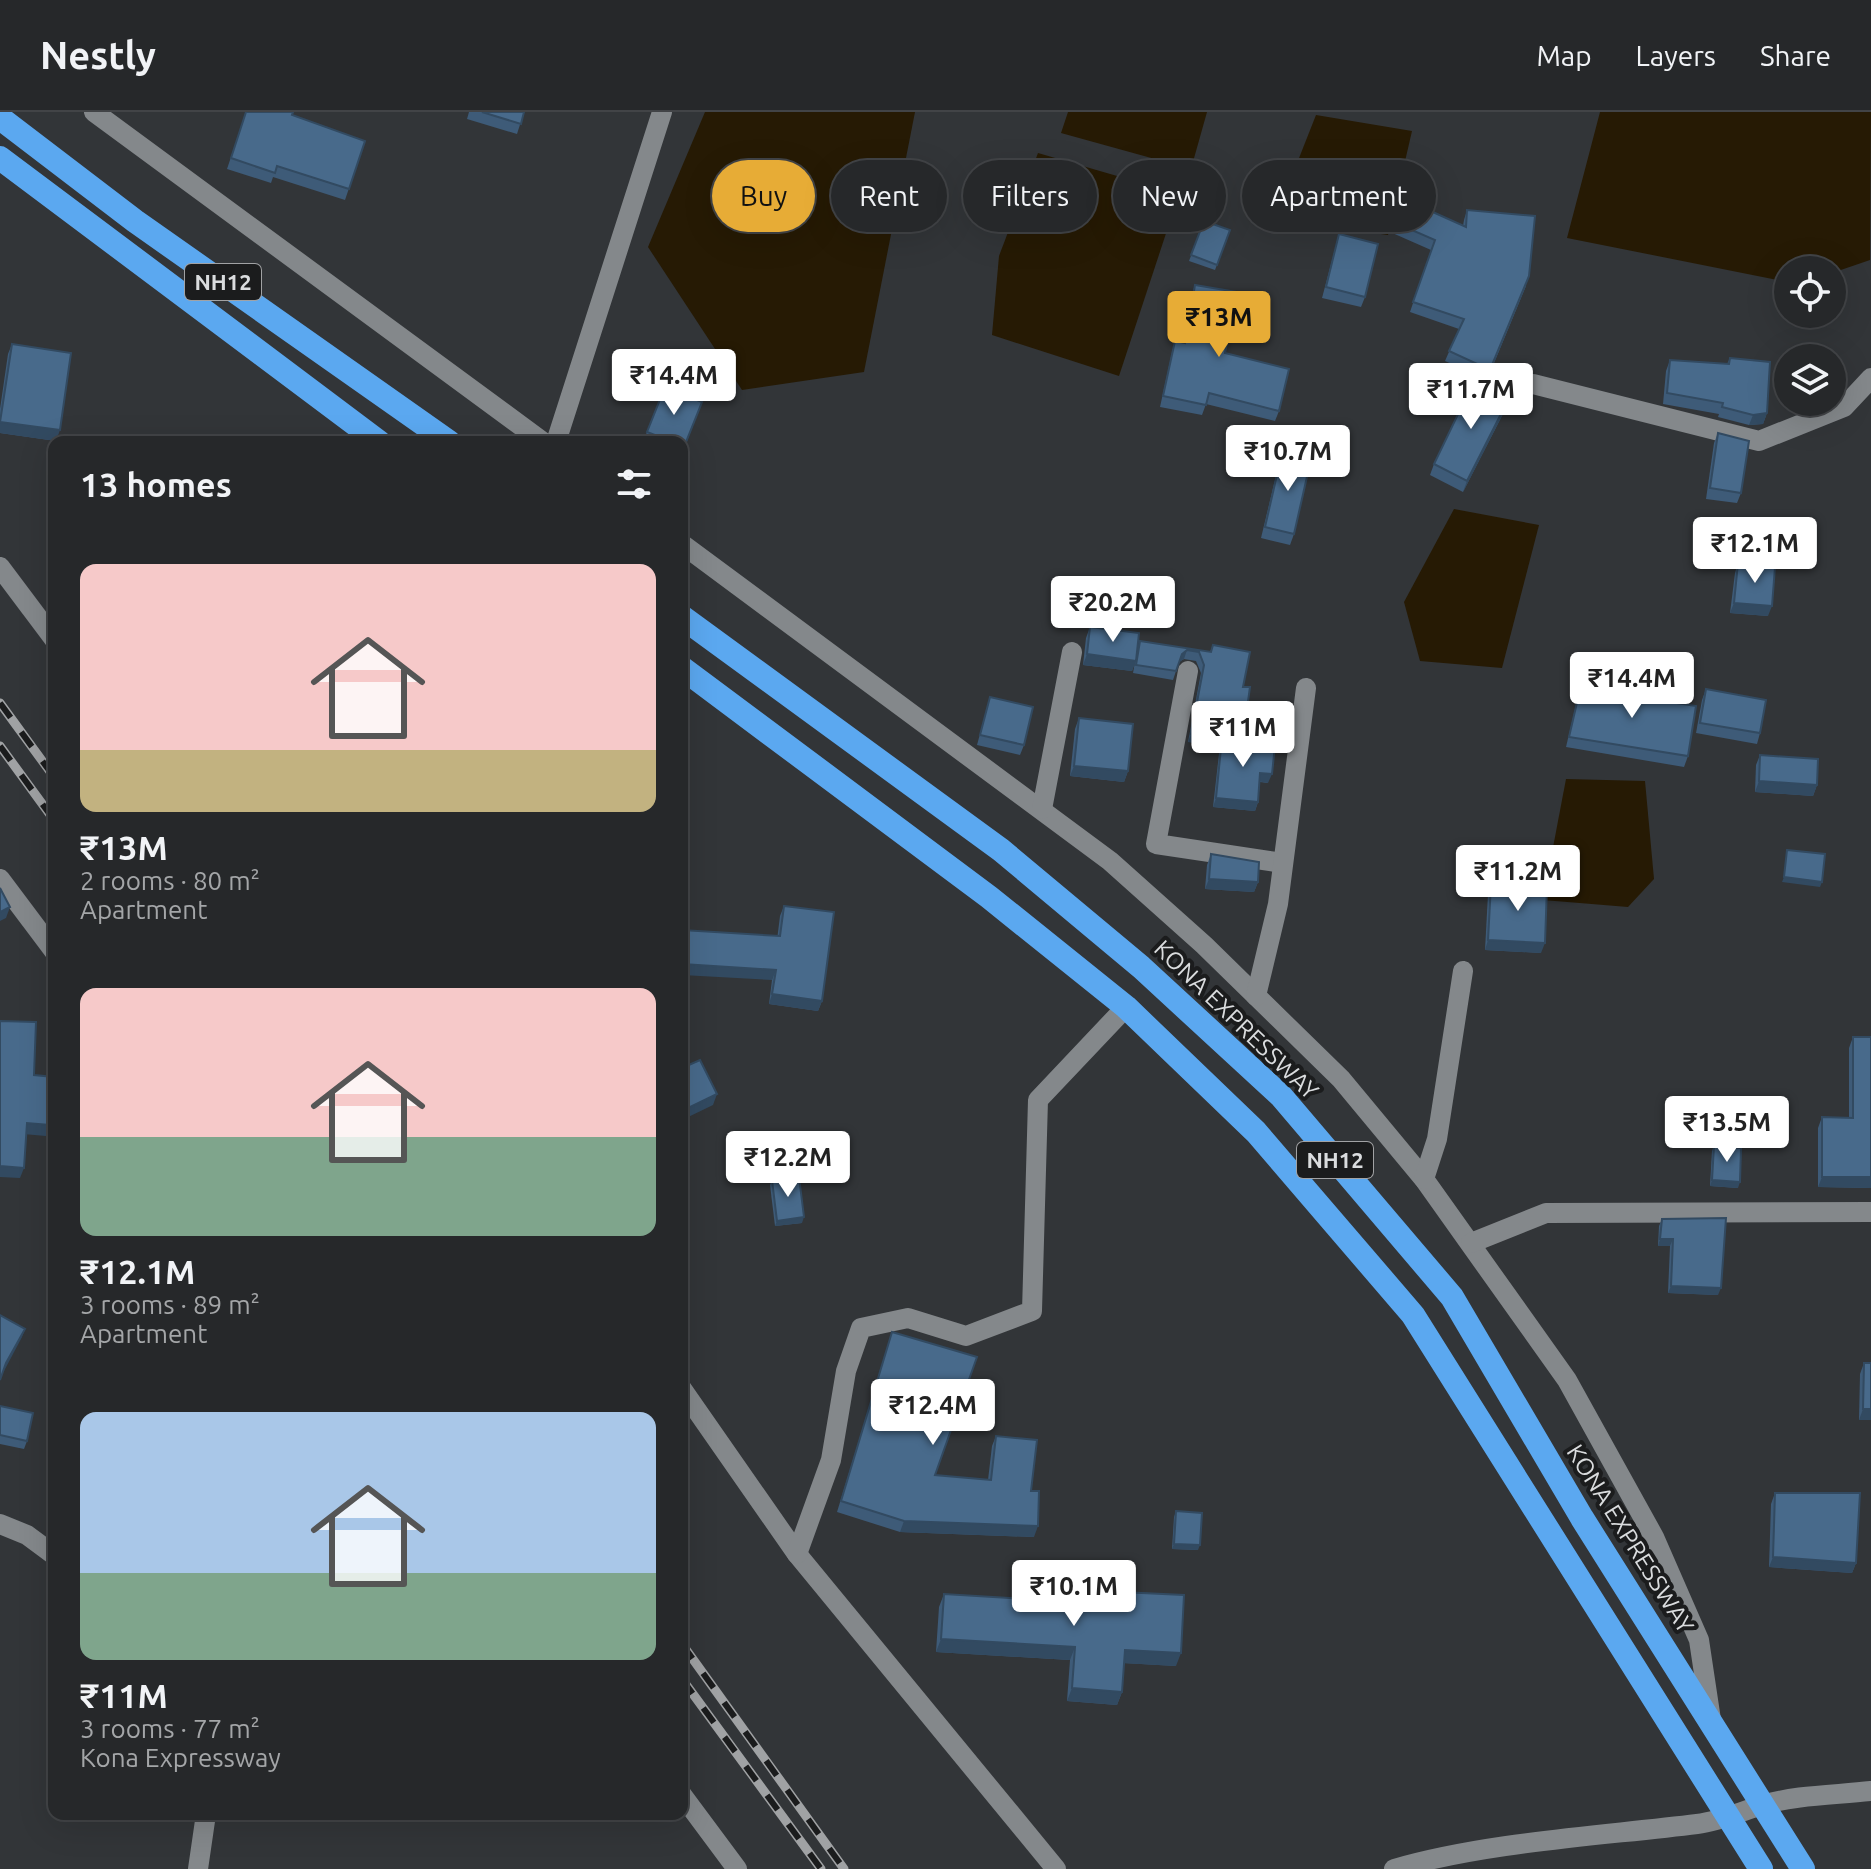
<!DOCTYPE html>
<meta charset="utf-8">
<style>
:root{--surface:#26282a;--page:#2e3032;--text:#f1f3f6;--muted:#a4a6a8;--line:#424447;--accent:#e7ac36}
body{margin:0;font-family:Ubuntu,sans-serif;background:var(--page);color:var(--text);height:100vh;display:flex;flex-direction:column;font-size:30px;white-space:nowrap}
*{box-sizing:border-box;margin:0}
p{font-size:26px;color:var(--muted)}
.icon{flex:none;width:44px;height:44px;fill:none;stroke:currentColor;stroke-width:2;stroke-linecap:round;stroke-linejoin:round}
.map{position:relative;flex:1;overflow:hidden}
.side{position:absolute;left:48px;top:324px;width:640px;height:1384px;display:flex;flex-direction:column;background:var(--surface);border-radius:16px;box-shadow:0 8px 32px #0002,0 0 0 2px var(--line)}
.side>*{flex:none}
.top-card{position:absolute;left:712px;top:48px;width:760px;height:72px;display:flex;gap:16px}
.controls{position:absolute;left:1774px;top:144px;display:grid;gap:16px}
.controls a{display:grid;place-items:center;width:72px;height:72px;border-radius:50%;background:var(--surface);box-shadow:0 8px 32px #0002,0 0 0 2px var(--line);font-size:40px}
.price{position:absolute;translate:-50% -68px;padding:0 18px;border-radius:8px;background:#fff;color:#222;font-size:26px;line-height:52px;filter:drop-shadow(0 2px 4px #0008)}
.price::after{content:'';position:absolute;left:50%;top:48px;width:24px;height:18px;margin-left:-12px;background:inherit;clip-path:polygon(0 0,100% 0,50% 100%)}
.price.current{background:var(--accent);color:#111}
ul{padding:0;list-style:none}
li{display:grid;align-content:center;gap:16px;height:424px;padding:0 32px}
li span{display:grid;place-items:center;height:248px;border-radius:16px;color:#555}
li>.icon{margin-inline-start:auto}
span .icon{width:144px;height:144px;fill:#fffc;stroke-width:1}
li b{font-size:34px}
h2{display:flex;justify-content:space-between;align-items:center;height:96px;padding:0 32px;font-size:34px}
.chip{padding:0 28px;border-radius:36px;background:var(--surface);box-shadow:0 8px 32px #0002,0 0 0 2px var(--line);font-size:28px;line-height:72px}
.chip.current{background:var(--accent);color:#111}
header{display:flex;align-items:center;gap:48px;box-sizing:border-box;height:112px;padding:0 40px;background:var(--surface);border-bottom:2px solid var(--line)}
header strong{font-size:38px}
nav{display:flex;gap:44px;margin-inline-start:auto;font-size:28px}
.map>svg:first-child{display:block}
.water{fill:#261a04}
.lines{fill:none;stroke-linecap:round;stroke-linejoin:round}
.minor{stroke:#84888b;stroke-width:20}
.highway{stroke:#5ba8f0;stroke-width:24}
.rail-casing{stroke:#a0a2a4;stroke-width:9}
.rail{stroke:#1b1c1d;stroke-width:6;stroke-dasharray:18;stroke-linecap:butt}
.wall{fill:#3e5b78}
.shaded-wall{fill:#324a61}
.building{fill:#486a8b;stroke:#324a61;stroke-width:2}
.labels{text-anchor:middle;stroke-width:8;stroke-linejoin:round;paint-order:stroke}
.shield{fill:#1b1c1d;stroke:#a1a2a4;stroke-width:2}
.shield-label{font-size:22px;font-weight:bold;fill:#dadcde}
.street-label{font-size:24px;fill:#dadcde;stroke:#1b1c1d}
</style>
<header>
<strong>Nestly</strong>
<nav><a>Map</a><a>Layers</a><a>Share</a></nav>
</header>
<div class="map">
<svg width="1871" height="1757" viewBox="0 0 1871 1757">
<rect width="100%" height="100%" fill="#323538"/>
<!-- water -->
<g class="water">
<path d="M705 0H915L864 260 742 278 648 135Z"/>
<path d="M1068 0H1207L1191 57 1061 21Z"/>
<path d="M1600 0H1871L1870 148 1832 161V158H1788V170L1567 126Z"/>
<path d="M1316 3 1412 19 1388 123 1275 107Z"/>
<path d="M1038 41 1179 82 1119 264 992 223 999 144Z"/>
<path d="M1454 397 1539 413 1502 556 1420 549 1404 490Z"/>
<path d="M1566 667 1645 669 1654 767 1628 795 1543 788Z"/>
</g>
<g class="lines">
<!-- minor -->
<g class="minor">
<path d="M94 0 543 330"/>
<path d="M1533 272 1759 329 1844 295 1871 266"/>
<path d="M556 330 662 0"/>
<path d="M682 432 1110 749 1204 833 1341 967 1424 1067 1567 1268 1654 1425 1699 1528 1711 1608"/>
<path d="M0 455 54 527"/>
<path d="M1188 559 1156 732 1283 751"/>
<path d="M1042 697 1072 540"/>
<path d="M0 767 54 839"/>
<path d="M1256 884 1278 792 1306 576"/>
<path d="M1424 1067 1437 1027 1463 859"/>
<path d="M1471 1131 1546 1101 1871 1100"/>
<path d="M682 1277 797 1442 1056 1757"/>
<path d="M0 1412 27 1423 54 1443"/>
<path d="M797 1442 831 1348 846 1259 861 1216 908 1206 966 1224 1032 1199 1038 988 1126 895"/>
<path d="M682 1683 737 1757"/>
<path d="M198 1757 206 1702"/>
<path d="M1394 1757C1487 1730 1601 1724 1697 1712 1720 1709 1740 1700 1762 1693 1796 1683 1836 1683 1871 1679"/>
</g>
<!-- highway -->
<g class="highway">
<path d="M0 6 135 109 449 330"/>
<path d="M0 46 379 330"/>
<path d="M682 505 1001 738 1141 855 1281 984 1452 1185 1582 1406 1803 1757"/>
<path d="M682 556 989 785 1126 895 1256 1020 1413 1203 1761 1757"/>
</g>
<defs>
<g id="rail">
<path d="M0 591 54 665"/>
<path d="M0 634 54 708"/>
<path d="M682 1532 844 1757"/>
<path d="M682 1567 821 1757"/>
</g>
</defs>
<!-- rail casing -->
<use href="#rail" class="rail-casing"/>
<!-- rail -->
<use href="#rail" class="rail"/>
</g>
<!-- wall -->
<g class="wall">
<path d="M246 0 292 3 365 29 345 88 273 65 271 71 227 57Z"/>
<path d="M469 0H524L517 22 467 7Z"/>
<path d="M1467 98 1526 174 1487 268 1445 249 1459 217 1410 200 1431 138 1381 116 1384 106 1463 114 1464 108Z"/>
<path d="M1204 109 1230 118 1215 158 1189 149Z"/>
<path d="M1339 122 1365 185 1361 195 1322 186Z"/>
<path d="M1195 173 1225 241 1279 299 1275 309 1206 292 1202 303 1160 295 1172 240 1175 229 1183 231 1191 184Z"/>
<path d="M12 232 56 329 0 321V297L8 242Z"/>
<path d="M1730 246 1767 301 1763 312 1749 313 1718 305 1719 302 1663 292 1666 259 1670 248 1727 252Z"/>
<path d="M702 290 682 342V330H643L647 320Z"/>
<path d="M1506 296 1463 380 1430 363 1434 352Z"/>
<path d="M1718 321 1741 381 1737 391 1706 387 1714 331Z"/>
<path d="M1282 341 1294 422 1290 433 1261 426 1279 351Z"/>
<path d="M1738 451 1768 504 1730 501 1735 461Z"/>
<path d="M1090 515 1137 537 1140 529 1210 540 1213 533 1243 575 1242 629 1268 671 1260 670 1258 690 1255 699 1213 695 1220 633 1188 630 1201 561 1196 549 1184 547 1179 550 1173 568 1133 561 1135 550 1132 559 1083 553 1086 526Z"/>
<path d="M1582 569 1650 587 1688 644 1684 655 1566 635 1579 580Z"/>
<path d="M1706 577 1760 621 1757 632 1696 621 1702 588Z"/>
<path d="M990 585 1024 633 1020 643 977 633Z"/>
<path d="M1079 606 1128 659 1124 670 1070 664 1075 617Z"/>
<path d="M1760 643 1817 673 1813 684 1755 680 1756 653Z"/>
<path d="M1211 742 1258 770 1254 780 1205 777 1207 753Z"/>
<path d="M1491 772 1541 841 1485 838 1488 782Z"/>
<path d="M784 794 822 889 818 899 769 892 780 804Z"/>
<path d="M1853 925 1871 1076 1818 1075V1016L1822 1005 1849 1006V936Z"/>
<path d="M1714 1034 1738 1076 1710 1074 1712 1039Z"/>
<path d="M772 1068 802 1111 775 1114 770 1073Z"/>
<path d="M1662 1107 1718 1183 1668 1181 1670 1134H1658L1659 1114Z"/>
<path d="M892 1220 935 1363 988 1368 992 1334 996 1324 1034 1425 900 1420 837 1400Z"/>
<path d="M1864 1251H1871V1308H1859L1860 1262Z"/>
<path d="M0 1294 27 1329 24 1337 0 1332Z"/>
<path d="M1775 1381 1856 1451 1852 1461 1769 1455 1771 1392Z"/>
<path d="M1176 1399 1198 1438 1172 1437 1174 1405Z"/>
<path d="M1078 1478 1176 1554 1124 1551 1122 1580 1117 1593 1067 1589 1070 1548 936 1540 939 1495 944 1482 1074 1490Z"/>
</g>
<!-- shaded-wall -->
<g class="shaded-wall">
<path d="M1509 286 1506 296 1463 380 1467 369Z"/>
<path d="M1767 301 1763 312 1749 313 1753 303Z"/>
<path d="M0 310 60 318 56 329 0 321Z"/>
<path d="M1734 491 1772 494 1768 504 1730 501Z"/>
<path d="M1187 538 1184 547 1179 550 1182 542Z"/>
<path d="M1087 542 1136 549 1132 559 1083 553Z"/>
<path d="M1191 622 1243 626 1240 635 1222 626 1220 633 1188 630Z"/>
<path d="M1074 654 1128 659 1124 670 1070 664Z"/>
<path d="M1260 661 1272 662 1268 671 1257 669Z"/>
<path d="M1759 669 1817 673 1813 684 1755 680Z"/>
<path d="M1216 686 1258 690 1255 699 1213 695Z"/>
<path d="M1784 765 1822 770 1820 775 1782 770Z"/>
<path d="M1209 767 1258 770 1254 780 1205 777Z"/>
<path d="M10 795 6 806 0 809V800Z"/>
<path d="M1488 828 1545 831 1541 841 1485 838Z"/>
<path d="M682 852 776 858 772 868 682 863Z"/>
<path d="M772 882 822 889 818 899 769 892Z"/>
<path d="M717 982 713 993 682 1008V999Z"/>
<path d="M27 1011 50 1013 46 1024 23 1022Z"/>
<path d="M0 1054 24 1056 20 1066 0 1065Z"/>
<path d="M1822 1065H1871V1076L1818 1075Z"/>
<path d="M1712 1068 1740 1070 1738 1076 1710 1074Z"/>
<path d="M804 1105 802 1111 775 1114 777 1109Z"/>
<path d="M1660 1127H1673L1670 1134H1658Z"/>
<path d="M1671 1174 1721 1176 1718 1183 1668 1181Z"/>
<path d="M25 1217 22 1225 4 1259 6 1251Z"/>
<path d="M1863 1297H1871V1308H1859Z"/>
<path d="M904 1409 1038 1414 1034 1425 900 1420Z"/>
<path d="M1174 1432 1200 1433 1198 1438 1172 1437Z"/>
<path d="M1773 1445 1856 1451 1852 1461 1769 1455Z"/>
<path d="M941 1527 1075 1535 1070 1548 936 1540Z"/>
<path d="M1125 1538 1181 1541 1176 1554 1121 1551Z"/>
<path d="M1072 1576 1122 1580 1117 1593 1067 1589Z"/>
</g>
<!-- building -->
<g class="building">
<path d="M246 0H293L292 3 365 29 349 77 277 54 275 61 231 46Z"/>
<path d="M482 0H524L521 12Z"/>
<path d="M1395 83 1466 115 1467 98 1535 104 1529 164 1490 258 1449 239 1464 207 1413 190 1435 128 1384 106Z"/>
<path d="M1204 109 1230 118 1217 153 1191 143Z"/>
<path d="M1339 122 1378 132 1365 185 1326 175Z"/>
<path d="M1195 173 1237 180 1225 241 1289 257 1279 299 1209 281 1206 293 1163 284 1175 229 1185 231Z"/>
<path d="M12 232 71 241 60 318 0 310Z"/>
<path d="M1730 246 1770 250 1767 301 1753 303 1722 295 1723 291 1667 281 1670 248 1729 252Z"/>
<path d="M1474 269 1509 286 1467 369 1434 352Z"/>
<path d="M665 275 702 290 684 335 682 334V330H673L647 320Z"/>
<path d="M1718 321 1749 329 1741 381 1710 376Z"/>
<path d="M1282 341 1311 347 1294 422 1265 415Z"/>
<path d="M1738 451 1775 455 1772 494 1734 491Z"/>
<path d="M1090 515 1139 521 1136 549 1087 542Z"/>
<path d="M1140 529 1211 540 1213 533 1250 540 1243 575H1250L1243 626 1191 622 1204 553 1199 540 1187 538 1182 542 1176 559 1136 553Z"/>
<path d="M1582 569 1651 582 1650 587 1696 594 1688 644 1569 625Z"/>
<path d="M1706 577 1766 588 1760 621 1700 611Z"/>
<path d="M990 585 1033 595 1024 633 980 623Z"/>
<path d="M1079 606 1133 612 1128 659 1074 654Z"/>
<path d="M1222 626 1275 633 1272 662 1260 661 1258 690 1216 686Z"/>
<path d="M1760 643 1818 647 1817 673 1759 669Z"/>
<path d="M1787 738 1825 742 1822 770 1784 765Z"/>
<path d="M1211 742 1259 750 1258 770 1209 767Z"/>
<path d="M1491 772 1547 774 1545 831 1488 828Z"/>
<path d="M0 776 10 795 0 800Z"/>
<path d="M784 794 834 800 822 889 772 882 776 858 682 852V818L780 824Z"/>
<path d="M0 909 36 910 34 963 54 965 50 1013 27 1011 24 1056 0 1054Z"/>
<path d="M1853 925H1871V1065H1822V1005L1853 1006Z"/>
<path d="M700 948 717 982 682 999V956Z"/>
<path d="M1714 1034 1741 1036 1740 1070 1712 1068Z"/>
<path d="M799 1065 804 1105 777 1109 772 1068Z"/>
<path d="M1726 1106 1721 1176 1671 1174 1673 1127H1660L1662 1107Z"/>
<path d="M0 1203 25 1217 6 1251 0 1268Z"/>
<path d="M892 1220 977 1245 935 1363 991 1368 996 1324 1037 1328 1031 1379H1039L1038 1414 904 1409 841 1389Z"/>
<path d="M1864 1251H1871V1297H1863Z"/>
<path d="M0 1294 33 1301 27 1329 0 1323Z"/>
<path d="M1775 1381H1860L1856 1451 1773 1445Z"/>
<path d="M1176 1399 1202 1401 1200 1433 1174 1432Z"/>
<path d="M1078 1478 1184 1483 1181 1541 1125 1538 1122 1580 1072 1576 1075 1535 941 1527 944 1482 1078 1490Z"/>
</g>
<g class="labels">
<!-- shield labels -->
<g class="shield">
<rect x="185" y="152" width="76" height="36" rx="6"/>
<rect x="1297" y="1030" width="76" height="36" rx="6"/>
</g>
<g class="shield-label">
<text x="223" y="178">NH12</text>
<text x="1335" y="1056">NH12</text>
</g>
<!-- street labels -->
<g class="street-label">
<text transform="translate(1236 908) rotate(44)" y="8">KONA EXPRESSWAY</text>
<text transform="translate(1630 1427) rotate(58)" y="8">KONA EXPRESSWAY</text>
</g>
</g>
</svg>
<div class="controls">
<a><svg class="icon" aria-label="locate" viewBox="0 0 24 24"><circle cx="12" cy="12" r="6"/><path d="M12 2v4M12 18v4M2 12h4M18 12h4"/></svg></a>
<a><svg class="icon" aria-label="layers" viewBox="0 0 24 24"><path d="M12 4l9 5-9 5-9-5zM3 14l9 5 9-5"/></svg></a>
</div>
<b class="price current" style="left:1219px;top:247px">₹13M</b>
<b class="price" style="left:674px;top:305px">₹14.4M</b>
<b class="price" style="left:1471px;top:319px">₹11.7M</b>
<b class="price" style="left:1288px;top:381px">₹10.7M</b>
<b class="price" style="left:1755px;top:473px">₹12.1M</b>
<b class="price" style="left:1113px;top:532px">₹20.2M</b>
<b class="price" style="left:1632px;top:608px">₹14.4M</b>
<b class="price" style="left:1243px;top:657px">₹11M</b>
<b class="price" style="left:1518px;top:801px">₹11.2M</b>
<b class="price" style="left:1727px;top:1052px">₹13.5M</b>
<b class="price" style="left:788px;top:1087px">₹12.2M</b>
<b class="price" style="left:933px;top:1335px">₹12.4M</b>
<b class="price" style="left:1074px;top:1516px">₹10.1M</b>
<div class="top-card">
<a class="chip current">Buy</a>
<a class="chip">Rent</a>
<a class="chip">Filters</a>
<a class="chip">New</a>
<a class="chip">Apartment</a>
</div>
<section class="side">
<h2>13 homes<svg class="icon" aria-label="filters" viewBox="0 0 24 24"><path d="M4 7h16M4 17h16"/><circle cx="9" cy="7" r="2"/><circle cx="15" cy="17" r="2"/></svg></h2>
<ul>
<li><span style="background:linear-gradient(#f6c9c9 75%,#c2b280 0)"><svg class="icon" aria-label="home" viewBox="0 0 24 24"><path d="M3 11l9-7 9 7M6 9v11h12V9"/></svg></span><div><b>₹13M</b><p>2 rooms · 80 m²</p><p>Apartment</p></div></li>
<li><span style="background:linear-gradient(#f6c9c9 60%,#7fa58c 0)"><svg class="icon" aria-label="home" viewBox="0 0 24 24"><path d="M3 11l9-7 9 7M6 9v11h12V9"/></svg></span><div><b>₹12.1M</b><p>3 rooms · 89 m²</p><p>Apartment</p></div></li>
<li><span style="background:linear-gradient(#a9c7e8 65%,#7fa58c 0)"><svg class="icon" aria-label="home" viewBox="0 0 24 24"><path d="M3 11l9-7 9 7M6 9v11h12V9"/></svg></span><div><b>₹11M</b><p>3 rooms · 77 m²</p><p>Kona Expressway</p></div></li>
</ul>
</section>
</div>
